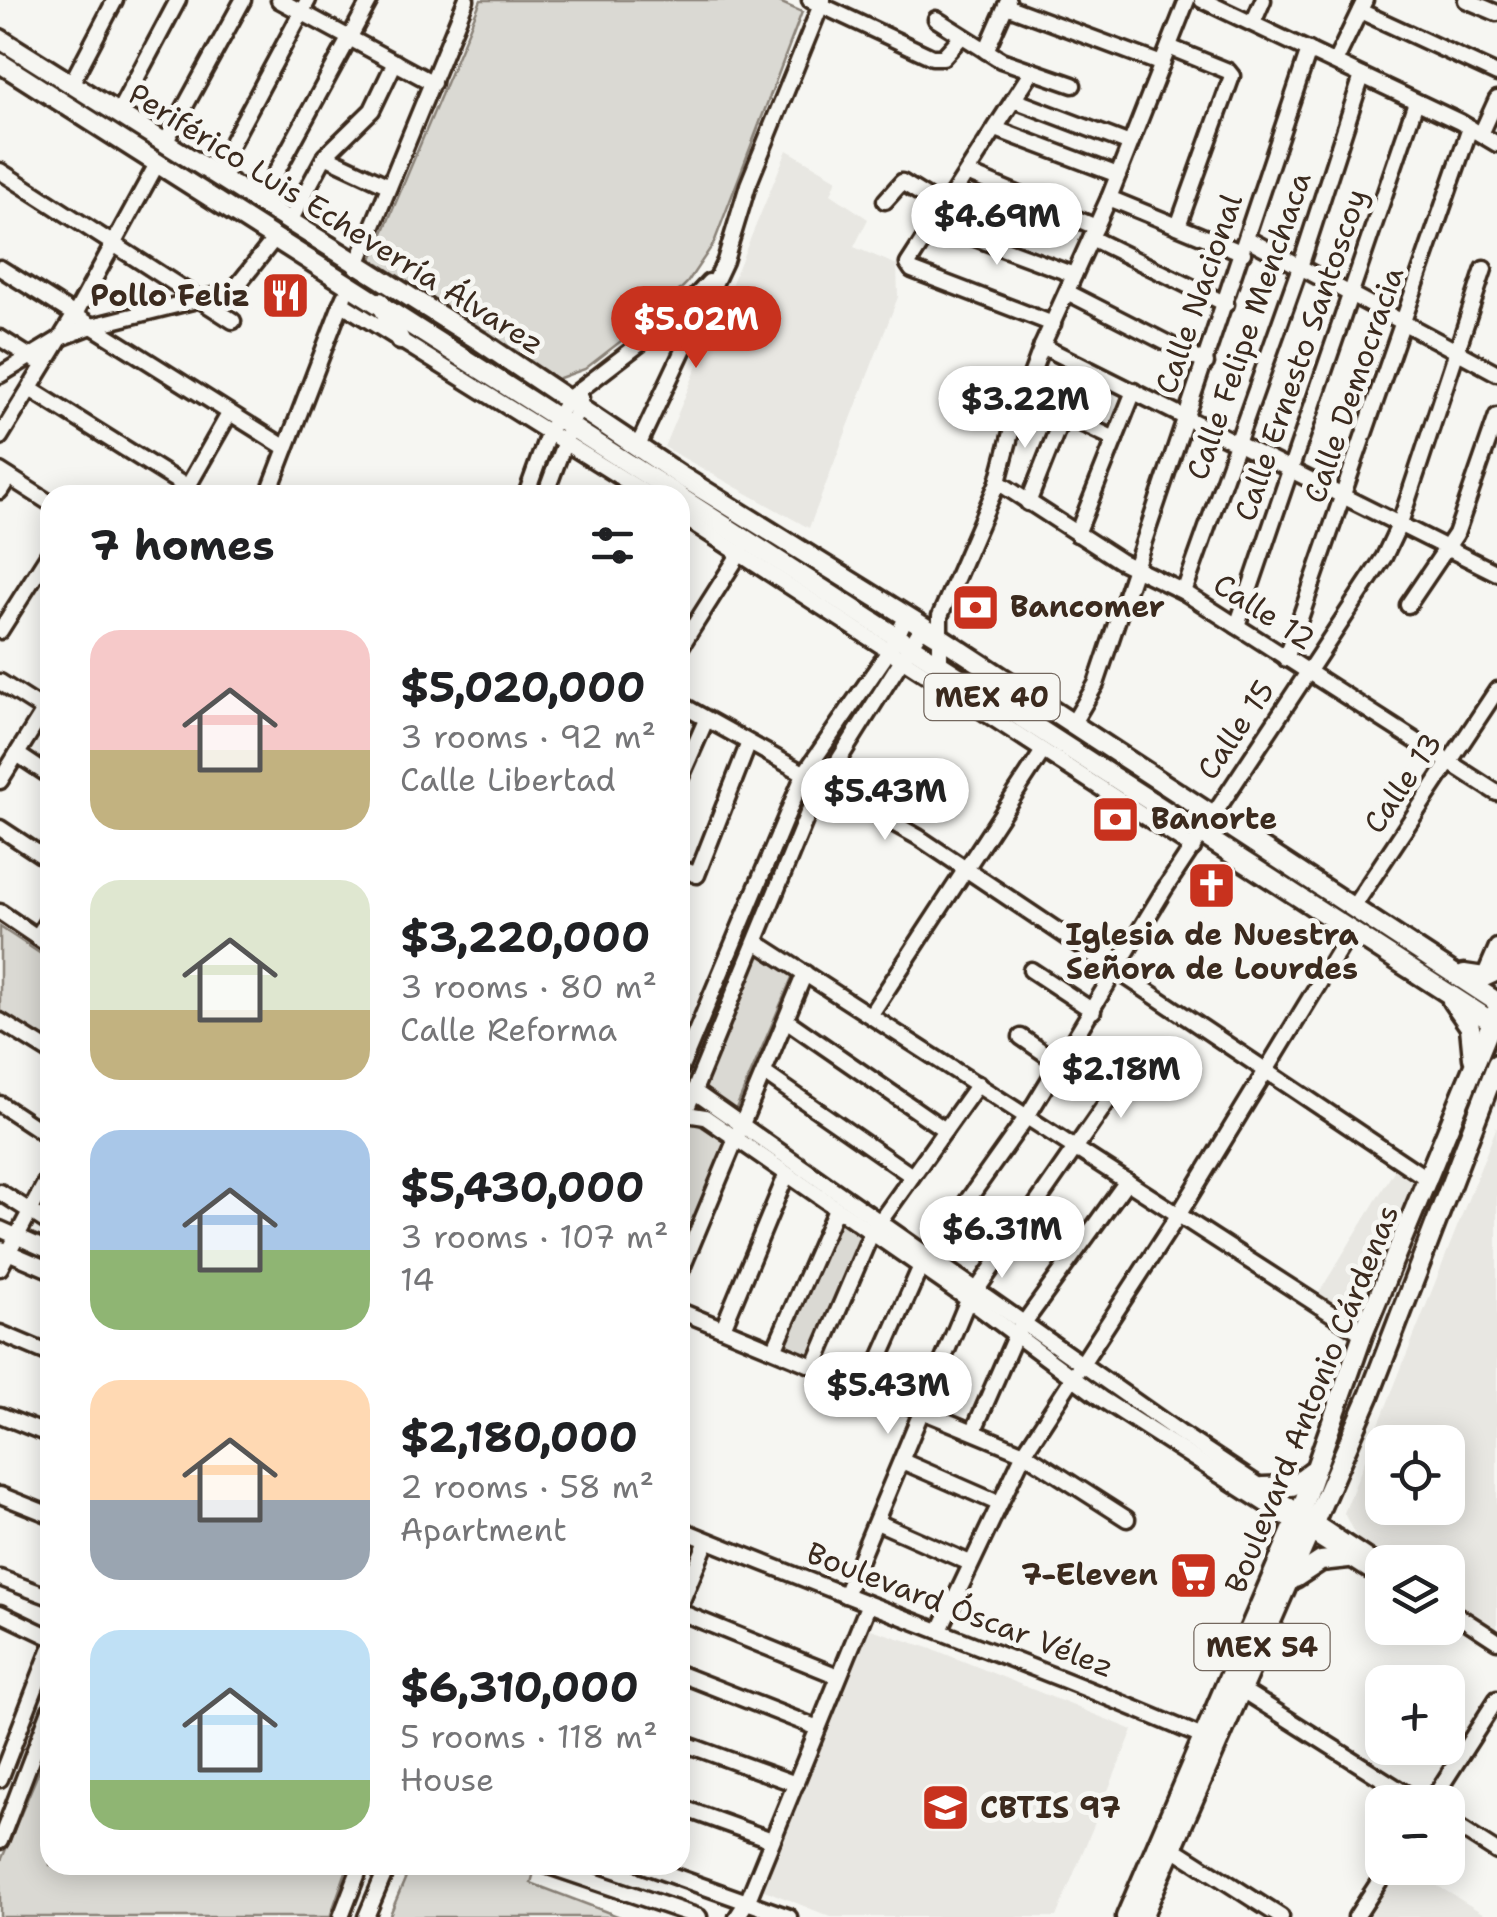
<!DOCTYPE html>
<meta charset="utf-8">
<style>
:root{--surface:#fff;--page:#f2f2f2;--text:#202124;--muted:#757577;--accent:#c8321e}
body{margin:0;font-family:"Shantell Sans",sans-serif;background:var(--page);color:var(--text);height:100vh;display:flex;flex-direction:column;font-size:38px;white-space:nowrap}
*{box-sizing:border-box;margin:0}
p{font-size:32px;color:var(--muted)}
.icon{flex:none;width:55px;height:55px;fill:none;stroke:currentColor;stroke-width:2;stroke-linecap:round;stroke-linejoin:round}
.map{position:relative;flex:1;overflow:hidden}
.details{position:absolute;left:40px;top:485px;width:650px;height:1390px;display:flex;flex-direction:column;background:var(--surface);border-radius:30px;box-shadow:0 5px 25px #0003}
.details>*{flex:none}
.buttons{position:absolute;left:1365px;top:1425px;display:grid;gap:20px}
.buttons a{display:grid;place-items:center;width:100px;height:100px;border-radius:20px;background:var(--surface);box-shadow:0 5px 25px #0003;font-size:50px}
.price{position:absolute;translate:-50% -85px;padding:0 22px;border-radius:35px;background:#fff;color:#222;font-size:32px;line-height:65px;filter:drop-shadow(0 2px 5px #0008)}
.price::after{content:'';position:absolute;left:50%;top:60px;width:30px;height:22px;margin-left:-15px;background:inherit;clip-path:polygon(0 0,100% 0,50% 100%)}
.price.current{background:var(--accent);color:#fff}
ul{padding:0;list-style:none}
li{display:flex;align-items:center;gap:30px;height:250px;padding:0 50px}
li span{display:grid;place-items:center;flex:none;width:280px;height:200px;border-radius:30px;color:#555}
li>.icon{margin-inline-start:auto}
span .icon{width:120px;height:120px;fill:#fffc;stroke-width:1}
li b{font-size:42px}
h2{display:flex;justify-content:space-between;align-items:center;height:120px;padding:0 50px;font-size:42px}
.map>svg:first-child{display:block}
.built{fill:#e8e7e2;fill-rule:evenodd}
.green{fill:#dad9d3;stroke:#8a8278;stroke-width:2.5}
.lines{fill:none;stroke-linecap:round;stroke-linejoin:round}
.minor-casing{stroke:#3b2a1e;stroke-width:21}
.major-casing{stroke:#3b2a1e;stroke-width:25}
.minor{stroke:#f6f6f2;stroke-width:14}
.major{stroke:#f6f6f2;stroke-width:18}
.labels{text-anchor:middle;stroke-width:10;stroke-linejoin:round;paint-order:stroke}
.shield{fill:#f6f6f2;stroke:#73675e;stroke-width:2.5}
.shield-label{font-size:28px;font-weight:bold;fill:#3b2a1e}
.street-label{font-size:30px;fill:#3b2a1e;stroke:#f6f6f2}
.poi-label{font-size:30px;font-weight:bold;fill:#3b2a1e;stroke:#f6f6f2;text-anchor:start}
</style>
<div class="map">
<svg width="1497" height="1917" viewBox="0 0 1497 1917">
<rect width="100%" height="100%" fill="#f6f6f2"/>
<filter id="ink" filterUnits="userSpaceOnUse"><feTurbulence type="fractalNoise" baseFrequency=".01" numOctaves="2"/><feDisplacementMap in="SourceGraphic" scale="20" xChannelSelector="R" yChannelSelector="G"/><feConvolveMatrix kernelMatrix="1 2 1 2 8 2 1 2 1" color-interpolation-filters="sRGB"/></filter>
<g filter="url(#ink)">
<!-- built -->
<g class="built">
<path d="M787 150 837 179 831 194 868 219 854 247 897 265 898 297 809 528 664 447Z"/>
<path d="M1497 1126V1633L1448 1600V1562H1390L1358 1541 1344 1513ZM1382 1442H1448V1508H1382Z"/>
<path d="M1397 1166 1415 1177 1357 1321 1317 1296Z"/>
<path d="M865 1627 938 1651 1133 1730 1056 1917H831L757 1887Z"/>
<path d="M1395 1868H1408L1489 1917H1364Z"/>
</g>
<!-- green -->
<g class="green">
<path d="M481 0H775L802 12 714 243 687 283 656 314 585 369 557 379 372 259Z"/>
<path d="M0 927 50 960V1047L0 1015Z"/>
<path d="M757 952 794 973 734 1113 703 1091Z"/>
<path d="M690 1119 727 1143 680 1256V1142Z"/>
<path d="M838 1220 863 1238 813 1358 785 1345Z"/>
<path d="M50 1745V1865L348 1866 330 1917H0V1863Z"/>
<path d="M411 1865H524L535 1869 531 1883 620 1917H389Z"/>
</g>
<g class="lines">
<defs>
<g id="minor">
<path d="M279 0 433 83"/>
<path d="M810 0 932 57H943L962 36"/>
<path d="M1202 0 1460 122 1497 144"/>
<path d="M1466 0 1497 13"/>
<path d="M1006 6 1162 64"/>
<path d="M1360 11 1497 74"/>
<path d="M936 19 1001 60 1073 85"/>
<path d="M1253 23 1263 0"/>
<path d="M1169 47 1228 71 1232 76 1178 226"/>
<path d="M986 51 1008 1"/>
<path d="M1335 62 1365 0"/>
<path d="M1032 71 908 264 912 270 1053 324"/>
<path d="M71 84 115 0"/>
<path d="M1014 100 1130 144"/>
<path d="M118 113 178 0"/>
<path d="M996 129 1118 175"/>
<path d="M1481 134 1497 99"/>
<path d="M165 143 243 0"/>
<path d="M325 156 389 186"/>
<path d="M0 171 233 321"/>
<path d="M967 173 1096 227"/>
<path d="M215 174 308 0"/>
<path d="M1109 198 1243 253"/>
<path d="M885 201 902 182 944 208"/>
<path d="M259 204 370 0"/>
<path d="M289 223 325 156 372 110 395 62"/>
<path d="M935 223 1074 275"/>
<path d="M1091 238 1226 304"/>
<path d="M1248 239 1497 373"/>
<path d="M356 267 466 0"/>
<path d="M0 268 286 448"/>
<path d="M1067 292 1206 363"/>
<path d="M341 303 649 495"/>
<path d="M0 338 35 360"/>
<path d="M1042 346 1497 573"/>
<path d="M0 375 61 338 92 326 233 291 275 238"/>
<path d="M30 389 188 488"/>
<path d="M1023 396 1115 439"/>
<path d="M0 437 74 316 158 162"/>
<path d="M637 448 725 261 748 185 823 0"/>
<path d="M0 471 50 503"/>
<path d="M998 482 1120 561 1184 592 1497 793"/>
<path d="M0 491 9 477"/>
<path d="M183 495 229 414"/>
<path d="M268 495 344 297"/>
<path d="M526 495 549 431 568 399 680 313 709 282"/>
<path d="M545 495 581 398"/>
<path d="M1028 503 1063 415"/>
<path d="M680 515 1193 848"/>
<path d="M1077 534 1134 391"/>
<path d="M1184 592 1300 267 1362 76"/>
<path d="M1408 605 1456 534 1497 416"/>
<path d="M1237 626 1416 102"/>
<path d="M0 631 50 552"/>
<path d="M680 648 740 553"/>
<path d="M1286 659 1470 128"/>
<path d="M0 682 44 710"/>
<path d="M964 698 940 662V616L998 482 1014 421 1042 346 1109 198 1187 0"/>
<path d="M680 704 918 837 1429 1180"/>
<path d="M1073 723 1096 684 1309 50"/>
<path d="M17 754 50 776"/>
<path d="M680 779 706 720"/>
<path d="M0 781 50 701"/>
<path d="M0 828 50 861"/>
<path d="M680 868 697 875 748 745"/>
<path d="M1354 906 1497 690"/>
<path d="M0 912 50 946"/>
<path d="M37 937 50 917"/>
<path d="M756 942 1363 1334"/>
<path d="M1031 970 1093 1011"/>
<path d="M1484 977 1497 947"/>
<path d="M871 1014 1043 751"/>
<path d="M786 1020 945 1130"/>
<path d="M0 1021 50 1052"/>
<path d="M1021 1037 1060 1064"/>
<path d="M680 1070 804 774 889 651 907 616"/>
<path d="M764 1073 912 1176"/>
<path d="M695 1092 1180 1433 1382 1567"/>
<path d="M0 1104 50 1137"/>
<path d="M680 1113 705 1117 969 1300 1103 1400 1382 1579"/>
<path d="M680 1125 813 801 923 626"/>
<path d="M0 1192 50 1224"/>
<path d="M0 1229 50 1251"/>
<path d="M1 1249 50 1270"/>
<path d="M0 1268 50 1174"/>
<path d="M680 1273 805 973"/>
<path d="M680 1311 1024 1453 1127 1519"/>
<path d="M723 1328 786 1176"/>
<path d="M0 1333 50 1354"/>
<path d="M775 1348 835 1211"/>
<path d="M815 1365 871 1234 978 1084"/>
<path d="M868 1386 921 1266 1028 1115 1164 890 1384 557 1400 523 1484 269"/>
<path d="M0 1415 50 1435"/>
<path d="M974 1430 1016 1334 1127 1181"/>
<path d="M902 1461 998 1503"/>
<path d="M0 1495 50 1515"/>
<path d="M877 1522 970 1563"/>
<path d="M680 1529C856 1602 1034 1664 1209 1740"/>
<path d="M0 1578 50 1597"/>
<path d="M845 1595 965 1307 1130 1069"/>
<path d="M680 1605 707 1541"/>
<path d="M1448 1609 1497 1641"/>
<path d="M680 1612 838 1676"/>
<path d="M0 1613 50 1637"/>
<path d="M941 1628 1024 1453 1179 1214 1352 929"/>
<path d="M680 1674 818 1728"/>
<path d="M1242 1690 1419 1802"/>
<path d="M680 1742 796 1784"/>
<path d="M0 1779 50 1650"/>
<path d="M1431 1802 1497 1699"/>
<path d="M680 1807 772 1840"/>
<path d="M1448 1821 1497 1852"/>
<path d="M0 1841 50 1710"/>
<path d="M1173 1848 1281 1917"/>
<path d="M546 1865 699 1917"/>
<path d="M643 1865 789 1917"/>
<path d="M341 1917 361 1865"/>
<path d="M366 1917 388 1865"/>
<path d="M737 1917 748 1900 868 1606"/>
<path d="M1356 1917 1388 1868"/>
</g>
<g id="major">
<path d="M0 39 480 341 681 476 937 635 1497 1002"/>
<path d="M0 63 678 495"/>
<path d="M380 302 400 340"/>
<path d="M680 497 1497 1025"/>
<path d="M1464 974 1484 977 1497 971"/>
<path d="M1452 1001 1470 1027 1473 1058"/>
<path d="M1263 1487 1292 1486 1312 1471"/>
<path d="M1295 1578 1321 1561 1348 1558"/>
<path d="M1126 1917 1302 1507 1363 1334 1497 1010"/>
<path d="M1142 1917 1370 1394 1497 1064"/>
</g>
</defs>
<!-- minor casing -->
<use href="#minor" class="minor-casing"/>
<!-- major casing -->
<use href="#major" class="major-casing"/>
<!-- minor -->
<use href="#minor" class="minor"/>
<!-- major -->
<use href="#major" class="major"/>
</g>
</g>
<!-- icons -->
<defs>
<symbol id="restaurant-square" viewBox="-11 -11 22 22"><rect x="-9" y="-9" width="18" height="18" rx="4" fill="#c8321e" stroke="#f6f6f2"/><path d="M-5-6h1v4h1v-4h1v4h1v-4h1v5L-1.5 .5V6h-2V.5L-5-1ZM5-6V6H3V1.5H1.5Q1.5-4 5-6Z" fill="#fff"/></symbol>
<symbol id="bank-square" viewBox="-11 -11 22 22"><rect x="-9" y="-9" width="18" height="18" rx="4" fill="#c8321e" stroke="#f6f6f2"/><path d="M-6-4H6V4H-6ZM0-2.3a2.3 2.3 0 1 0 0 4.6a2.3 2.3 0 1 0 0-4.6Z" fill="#fff"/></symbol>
<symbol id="church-square" viewBox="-11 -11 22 22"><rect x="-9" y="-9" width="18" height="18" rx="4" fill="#c8321e" stroke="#f6f6f2"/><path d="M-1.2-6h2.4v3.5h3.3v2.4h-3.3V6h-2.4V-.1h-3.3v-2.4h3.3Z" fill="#fff"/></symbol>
<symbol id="supermarket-square" viewBox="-11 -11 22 22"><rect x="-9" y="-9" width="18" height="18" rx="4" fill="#c8321e" stroke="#f6f6f2"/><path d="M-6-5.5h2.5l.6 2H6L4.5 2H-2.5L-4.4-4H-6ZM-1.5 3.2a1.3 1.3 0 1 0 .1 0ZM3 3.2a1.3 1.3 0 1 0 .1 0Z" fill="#fff"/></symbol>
<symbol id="school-square" viewBox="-11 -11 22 22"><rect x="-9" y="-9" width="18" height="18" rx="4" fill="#c8321e" stroke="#f6f6f2"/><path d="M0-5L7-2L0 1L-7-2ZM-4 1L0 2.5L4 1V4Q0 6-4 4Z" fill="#fff"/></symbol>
</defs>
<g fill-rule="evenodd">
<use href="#restaurant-square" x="258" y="268" width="55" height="55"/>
<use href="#bank-square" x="948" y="580" width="55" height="55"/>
<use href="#bank-square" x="1088" y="792" width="55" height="55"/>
<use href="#church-square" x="1184" y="858" width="55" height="55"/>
<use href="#supermarket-square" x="1166" y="1548" width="55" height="55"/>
<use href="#school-square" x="918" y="1780" width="55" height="55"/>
</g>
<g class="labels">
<!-- shield labels -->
<g class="shield">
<rect x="924.5" y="674" width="135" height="46" rx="8"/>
<rect x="1194.5" y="1624" width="135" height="46" rx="8"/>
</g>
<g class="shield-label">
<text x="992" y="707">MEX 40</text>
<text x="1262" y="1657">MEX 54</text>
</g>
<!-- street labels -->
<g class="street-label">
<text transform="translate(336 219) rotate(32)" y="10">Periférico Luis Echeverría Álvarez</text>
<text transform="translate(1199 294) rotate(-71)" y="10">Calle Nacional</text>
<text transform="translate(1249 326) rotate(-71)" y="10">Calle Felipe Menchaca</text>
<text transform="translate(1301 355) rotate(-71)" y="10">Calle Ernesto Santoscoy</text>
<text transform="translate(1354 385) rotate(-71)" y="10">Calle Democracia</text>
<text transform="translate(1264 612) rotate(33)" y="10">Calle 12</text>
<text transform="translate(1236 730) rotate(-56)" y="10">Calle 15</text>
<text transform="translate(1403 783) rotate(-56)" y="10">Calle 13</text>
<text transform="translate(1312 1399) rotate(-68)" y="10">Boulevard Antonio Cárdenas</text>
<text transform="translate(960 1610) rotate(21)" y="10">Boulevard Óscar Vélez</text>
</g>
<!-- poi labels -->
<g class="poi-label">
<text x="250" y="306" text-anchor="end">Pollo Feliz</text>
<text x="1010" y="617">Bancomer</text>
<text x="1151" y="829">Banorte</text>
<text x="1212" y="945" text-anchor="middle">Iglesia de Nuestra<tspan x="1212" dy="34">Señora de Lourdes</tspan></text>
<text x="1158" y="1585" text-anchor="end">7-Eleven</text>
<text x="980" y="1818">CBTIS 97</text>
</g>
</g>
</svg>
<div class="buttons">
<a><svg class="icon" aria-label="locate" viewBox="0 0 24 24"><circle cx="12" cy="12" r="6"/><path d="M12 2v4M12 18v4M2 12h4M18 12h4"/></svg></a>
<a><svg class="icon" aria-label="layers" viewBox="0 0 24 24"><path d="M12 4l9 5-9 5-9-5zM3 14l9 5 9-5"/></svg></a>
<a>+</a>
<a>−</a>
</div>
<b class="price" style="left:997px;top:268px">$4.69M</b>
<b class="price current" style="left:696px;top:371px">$5.02M</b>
<b class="price" style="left:1025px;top:451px">$3.22M</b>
<b class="price" style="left:885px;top:843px">$5.43M</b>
<b class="price" style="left:1121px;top:1121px">$2.18M</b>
<b class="price" style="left:1002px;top:1281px">$6.31M</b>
<b class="price" style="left:888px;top:1437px">$5.43M</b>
<section class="details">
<h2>7 homes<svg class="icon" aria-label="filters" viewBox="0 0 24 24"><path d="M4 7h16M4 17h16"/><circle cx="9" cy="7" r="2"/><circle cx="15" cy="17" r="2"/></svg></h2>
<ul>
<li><span style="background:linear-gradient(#f6c9c9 60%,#c2b280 0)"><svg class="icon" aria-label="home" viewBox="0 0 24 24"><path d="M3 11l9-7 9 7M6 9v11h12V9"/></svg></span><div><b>$5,020,000</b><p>3 rooms · 92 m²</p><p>Calle Libertad</p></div></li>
<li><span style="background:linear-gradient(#dfe7d0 65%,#c2b280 0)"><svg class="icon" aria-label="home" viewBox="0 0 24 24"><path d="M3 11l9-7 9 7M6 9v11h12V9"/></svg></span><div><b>$3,220,000</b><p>3 rooms · 80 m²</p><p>Calle Reforma</p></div></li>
<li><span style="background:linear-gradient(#a9c7e8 60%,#8fb573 0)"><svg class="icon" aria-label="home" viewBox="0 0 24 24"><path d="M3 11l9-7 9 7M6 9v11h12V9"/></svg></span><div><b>$5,430,000</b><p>3 rooms · 107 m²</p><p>14</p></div></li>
<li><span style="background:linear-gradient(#ffd9b3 60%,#9aa5b1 0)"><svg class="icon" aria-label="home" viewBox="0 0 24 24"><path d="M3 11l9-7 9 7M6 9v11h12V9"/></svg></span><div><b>$2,180,000</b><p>2 rooms · 58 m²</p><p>Apartment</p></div></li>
<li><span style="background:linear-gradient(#bfe0f5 75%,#8fb573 0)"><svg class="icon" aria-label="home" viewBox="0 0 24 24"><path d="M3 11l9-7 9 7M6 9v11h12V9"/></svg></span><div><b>$6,310,000</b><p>5 rooms · 118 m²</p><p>House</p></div></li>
</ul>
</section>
</div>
